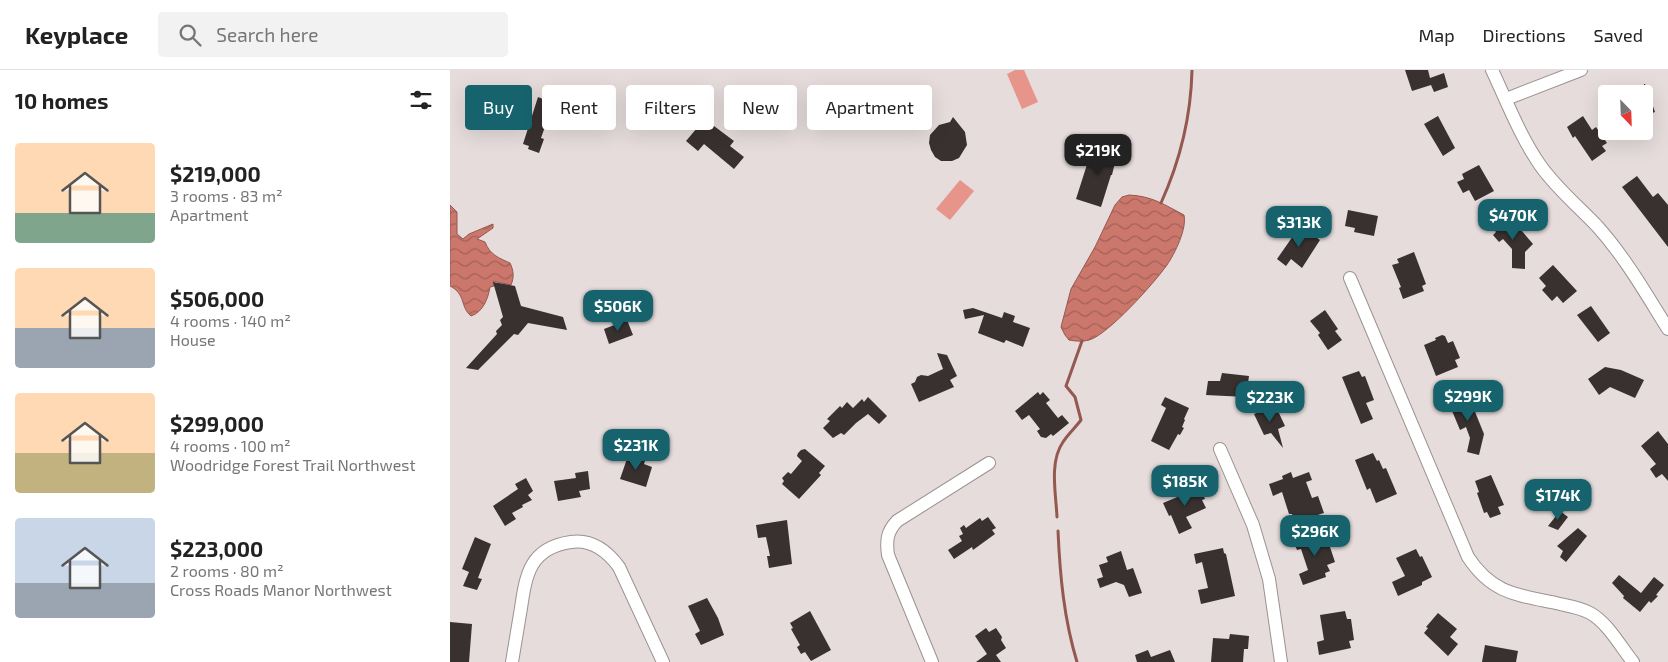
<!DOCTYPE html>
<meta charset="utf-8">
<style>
:root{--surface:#fff;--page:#f2f2f2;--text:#222;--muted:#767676;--line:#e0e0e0;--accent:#16636d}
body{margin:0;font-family:"Exo 2",sans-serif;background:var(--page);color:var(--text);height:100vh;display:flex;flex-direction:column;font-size:19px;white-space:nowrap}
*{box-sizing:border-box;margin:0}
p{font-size:16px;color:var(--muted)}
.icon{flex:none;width:28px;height:28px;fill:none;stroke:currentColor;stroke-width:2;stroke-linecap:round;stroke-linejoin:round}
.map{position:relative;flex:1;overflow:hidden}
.drawer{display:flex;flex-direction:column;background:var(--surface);width:450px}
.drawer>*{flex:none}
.hud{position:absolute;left:15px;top:15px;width:475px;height:45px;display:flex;gap:10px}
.needle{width:32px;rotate:157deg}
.controls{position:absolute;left:1148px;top:15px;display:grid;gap:10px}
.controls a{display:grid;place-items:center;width:55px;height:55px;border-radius:5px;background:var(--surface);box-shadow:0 5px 20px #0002;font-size:25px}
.price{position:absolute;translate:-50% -42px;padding:0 11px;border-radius:10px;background:var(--accent);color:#fff;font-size:16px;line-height:32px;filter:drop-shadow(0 1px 2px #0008)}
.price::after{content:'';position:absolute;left:50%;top:30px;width:15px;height:11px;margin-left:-8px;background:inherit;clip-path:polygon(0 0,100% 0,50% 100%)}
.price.on{background:#222;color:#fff}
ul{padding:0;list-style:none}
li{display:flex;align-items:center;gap:15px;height:125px;padding:0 15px}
li span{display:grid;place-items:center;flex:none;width:140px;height:100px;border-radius:5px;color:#555}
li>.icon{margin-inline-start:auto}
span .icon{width:60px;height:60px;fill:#fffc;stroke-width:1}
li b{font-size:21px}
h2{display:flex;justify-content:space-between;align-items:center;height:60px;padding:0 15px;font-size:21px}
.pill{padding:0 18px;border-radius:5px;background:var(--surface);box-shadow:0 5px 20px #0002;font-size:18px;line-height:45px}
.pill.on{background:var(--accent);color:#fff}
header{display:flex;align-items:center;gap:30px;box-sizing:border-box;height:70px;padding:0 25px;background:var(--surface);border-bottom:1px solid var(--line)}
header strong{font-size:24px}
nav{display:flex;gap:28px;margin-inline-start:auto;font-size:18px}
.search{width:350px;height:45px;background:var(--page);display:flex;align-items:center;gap:12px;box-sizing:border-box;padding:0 18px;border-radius:5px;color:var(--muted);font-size:19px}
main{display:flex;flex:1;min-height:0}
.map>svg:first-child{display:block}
.garden{fill:#e7958a}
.water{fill:url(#water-waves);stroke:#945850}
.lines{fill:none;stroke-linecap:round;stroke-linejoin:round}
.stream{stroke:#945850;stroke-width:3}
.building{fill:#383130}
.minor-casing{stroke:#9a9291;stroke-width:14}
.minor{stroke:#fff;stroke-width:12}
</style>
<header>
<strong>Keyplace</strong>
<div class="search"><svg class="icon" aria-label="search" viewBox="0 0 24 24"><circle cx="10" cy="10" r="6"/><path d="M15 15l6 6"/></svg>Search here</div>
<nav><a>Map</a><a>Directions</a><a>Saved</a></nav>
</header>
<main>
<section class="drawer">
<h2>10 homes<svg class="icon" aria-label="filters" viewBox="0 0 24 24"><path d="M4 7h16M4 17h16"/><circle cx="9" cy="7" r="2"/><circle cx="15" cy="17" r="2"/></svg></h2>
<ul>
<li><span style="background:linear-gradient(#ffd9b3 70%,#7fa58c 0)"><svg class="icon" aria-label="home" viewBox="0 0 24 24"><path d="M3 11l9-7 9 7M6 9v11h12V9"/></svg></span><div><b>$219,000</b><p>3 rooms · 83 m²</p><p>Apartment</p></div></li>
<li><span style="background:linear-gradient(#ffd9b3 60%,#9aa5b1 0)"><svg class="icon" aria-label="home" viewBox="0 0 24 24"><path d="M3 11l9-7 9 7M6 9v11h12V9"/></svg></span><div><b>$506,000</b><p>4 rooms · 140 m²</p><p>House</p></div></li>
<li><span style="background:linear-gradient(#ffd9b3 60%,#c2b280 0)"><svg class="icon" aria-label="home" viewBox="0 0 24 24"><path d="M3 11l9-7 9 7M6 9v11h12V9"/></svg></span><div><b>$299,000</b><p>4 rooms · 100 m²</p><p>Woodridge Forest Trail Northwest</p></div></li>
<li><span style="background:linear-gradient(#c9d6e8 65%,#9aa5b1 0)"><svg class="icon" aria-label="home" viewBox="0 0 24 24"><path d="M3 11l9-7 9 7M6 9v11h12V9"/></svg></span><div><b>$223,000</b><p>2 rooms · 80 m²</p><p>Cross Roads Manor Northwest</p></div></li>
</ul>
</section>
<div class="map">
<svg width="1218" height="592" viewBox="0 0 1218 592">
<defs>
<pattern id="water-waves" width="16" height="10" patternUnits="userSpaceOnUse" patternTransform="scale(1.25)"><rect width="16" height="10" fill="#cc776c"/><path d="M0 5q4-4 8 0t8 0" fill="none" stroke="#a46057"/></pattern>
</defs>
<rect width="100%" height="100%" fill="#e5dcdb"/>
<!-- garden -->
<g class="garden">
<path d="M565 0H574L588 32 572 39 557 4Z"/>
<path d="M510 110 524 121 500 150 486 139Z"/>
</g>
<!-- water -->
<g class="water">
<path d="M679 125C702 126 715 135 734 145 737 159 725 183 717 195 705 212 658 265 639 270 632 272 625 271 619 270L615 265 611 257 621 219 645 177 665 135 672 127Z"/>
<path d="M0 135 7 142V164L13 169 19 164 43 154V158L27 169 35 172C40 185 49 188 60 193 64 201 64 208 61 215L43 211 44 216 40 217C38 229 33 242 21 246 10 237 16 224 0 216Z"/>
</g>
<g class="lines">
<!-- stream -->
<g class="stream">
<path d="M711 133C730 91 741 46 742 0"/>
<path d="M607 447C606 424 599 392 613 372 618 364 625 358 631 350L625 327 616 316 632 271"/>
<path d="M608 461C610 506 614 549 627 592"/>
</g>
</g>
<!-- building -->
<g class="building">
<path d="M955 0H978L980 8 994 3 998 17 984 22 981 15 962 21Z"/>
<path d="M1194 14H1195L1205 42 1194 46Z"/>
<path d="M88 27 103 33 101 40 115 45 110 56 97 51 91 68 94 69 89 83 78 79 79 76 73 74Z"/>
<path d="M232 32 284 71 280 76 294 87 284 99 254 74 248 81 236 71 247 58 225 40Z"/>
<path d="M988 46 1005 78 993 86 974 54Z"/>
<path d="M1133 46 1142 60 1146 57 1157 73 1152 76 1156 81 1142 91 1125 66 1123 68 1117 57Z"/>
<path d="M503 47 515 62 517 75 509 88 502 91H491L485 87 481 80 479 73 480 65 489 55 500 52Z"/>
<path d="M650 74 668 80 662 105H661L651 137 626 129 640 85 646 87Z"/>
<path d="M1029 95 1044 121 1025 131 1019 120 1013 123 1007 112 1014 109 1012 104Z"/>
<path d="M1187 106 1203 127 1208 123 1218 135V177L1172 117Z"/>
<path d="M898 140 928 146 924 166 904 162 905 158 895 156Z"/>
<path d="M1053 146 1062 155 1065 153 1083 174 1075 182V199L1062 198V179L1053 169 1049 172 1043 165 1046 162 1042 157Z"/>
<path d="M850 156 870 170 852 198 841 189 836 196 827 189Z"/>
<path d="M964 182 976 214 972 216 974 221 953 229 949 218 951 217 942 195 949 193 947 189Z"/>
<path d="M1103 195 1127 221 1113 233 1107 226 1102 231 1092 220 1096 216 1089 208Z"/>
<path d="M43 212 65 216 71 236 113 247 117 260 78 253 68 265 64 264 28 300 16 298 47 264 46 261 52 255 50 250 53 247Z"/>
<path d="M1141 236 1160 263 1148 272 1127 245Z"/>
<path d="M523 238 552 248 554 242 565 246 563 252 580 258 573 277 556 270 554 273 528 263 534 245 515 249 513 240Z"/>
<path d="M875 240 888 259 885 261 892 270 878 280 868 265 870 263 860 251Z"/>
<path d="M177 250 183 265 159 274 154 259Z"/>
<path d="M992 265 995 266 998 273 1003 271 1010 288 1005 290 1008 297 986 306 974 275 986 270 985 268Z"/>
<path d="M487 283 497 285 507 306 500 310 504 317 469 332 461 314 465 312 467 307 471 305 478 306 493 299Z"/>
<path d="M1155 297 1171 300 1194 310 1185 328 1160 317 1149 325 1138 309Z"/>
<path d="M909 301 912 307 915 306 924 330 916 333 923 349 911 354 892 307Z"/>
<path d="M772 303 799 306 796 327 756 325 758 311H770Z"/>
<path d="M588 322 590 325 593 322 600 330 596 333 608 348 612 345 619 353 603 366 601 364 596 368 591 367 587 361 590 359 579 345 572 350 565 341Z"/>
<path d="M1017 322 1034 364 1029 385 1017 382 1020 368 1016 357 1010 360 1000 336 1006 334 1003 328Z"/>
<path d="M418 327 437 346 429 354 418 344 406 353 394 365 391 363 383 368 373 358 380 351 377 349 390 336 392 338 397 332 403 338 412 329 414 332Z"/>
<path d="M715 327 739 338 734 349 735 350 732 357 734 358 730 365 728 364 719 380 701 371 716 338 711 335Z"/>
<path d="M823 337 826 342 828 341 835 356 828 359 833 378 821 363 814 365 804 344Z"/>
<path d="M1208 361 1218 374V411L1212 404 1206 408 1200 399 1206 394 1191 376Z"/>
<path d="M355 379 375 396 369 403 371 405 349 429 332 414 334 411 332 408 338 402 341 404 352 391 347 386 348 383 351 380Z"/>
<path d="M179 383 187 384 186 388 195 391 194 394 202 397 196 417 170 409Z"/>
<path d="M923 383 927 391 929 390 933 399 936 398 947 424 926 433 920 418 917 420 905 390Z"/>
<path d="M138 401 140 419 129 421 131 427 108 431 104 411 126 408 125 403Z"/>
<path d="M841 402 843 408 859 402 862 410 856 412 862 428 868 426 874 443 858 448 857 445 844 450 842 444H839L832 422 823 426 819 414 833 409 832 406Z"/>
<path d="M1041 405 1054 435 1048 437 1051 444 1040 448 1037 442 1034 443 1027 423 1029 422 1025 411Z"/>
<path d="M76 408 83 421 78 425 82 430 72 435 73 437 62 443 66 449 55 456 43 436 68 419 65 414Z"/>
<path d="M745 413 748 420 751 419 755 429 752 430 756 438 736 447 742 458 729 464 721 445 719 446 713 433 737 423 736 417Z"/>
<path d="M1110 441 1118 447 1108 460 1098 456Z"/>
<path d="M538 447 546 458 542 460 545 464 523 480 522 477 504 489 498 480 512 471 509 466 513 464 510 458 514 455 516 458 530 448 532 451Z"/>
<path d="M337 450 342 494 319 498 317 486H320L316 467 308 468 306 455Z"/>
<path d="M1128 458 1137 466 1116 492 1110 487 1113 481 1107 476Z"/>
<path d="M875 462 885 492 877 495 880 501 875 503 876 507 853 515 849 504 858 500 851 479 847 480 844 473 859 466Z"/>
<path d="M25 467 41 474 28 508 32 509 27 520 13 516 19 502 12 499Z"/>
<path d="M773 478 774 483 776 484 785 526 751 534 748 520 758 518 752 492 746 494 744 484Z"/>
<path d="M966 479 970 487 972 486 982 507 972 512V515L948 526 942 512 955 506 946 488Z"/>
<path d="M671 481 677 500 683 498 692 523 679 527 674 515 666 512 650 518 647 509 653 507 649 495 658 492 656 487Z"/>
<path d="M1169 505 1191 523 1204 507 1214 515 1206 525 1208 526 1201 533 1199 531 1190 542 1173 528 1174 526 1162 513Z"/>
<path d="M257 528 268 548 274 565 251 575 245 564 250 561 238 536Z"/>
<path d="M360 541 381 580 361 591 355 582 351 584 347 577 350 575 341 559 343 558 340 553Z"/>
<path d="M895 541 897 549H901L904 570 899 571 901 578 869 585 867 572 874 570 870 545Z"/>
<path d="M988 543 1007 559 1000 567 1008 574 998 586 974 563 978 558 976 557Z"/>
<path d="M0 552 22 554 19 592H0Z"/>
<path d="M536 558 539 562 546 558 552 567 551 570 556 578 546 585 551 592H526L537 584 525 566Z"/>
<path d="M780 564 799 566 798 579H794L793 592H761L763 568 779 569Z"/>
<path d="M1035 575 1068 581 1066 592H1032Z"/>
<path d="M698 580 701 587 720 580 725 592H687L685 585Z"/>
</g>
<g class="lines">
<defs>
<g id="minor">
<path d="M1042 0C1057 32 1070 66 1090 95 1106 118 1128 136 1147 156 1175 187 1196 224 1218 259"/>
<path d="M1056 29 1131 0"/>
<path d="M900 208 1018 487C1043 525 1069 525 1110 534 1120 536 1131 538 1140 543 1158 553 1170 576 1183 592"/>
<path d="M770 379 803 455 819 509 831 592"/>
<path d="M62 592C65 574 68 556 71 538 76 504 80 478 121 472 142 469 158 482 169 497L213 592"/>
<path d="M482 592 438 485C436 470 437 462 447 451L539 393"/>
</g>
</defs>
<!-- minor casing -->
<use href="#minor" class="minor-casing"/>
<!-- minor -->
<use href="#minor" class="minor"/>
</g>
</svg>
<div class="controls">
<a><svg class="needle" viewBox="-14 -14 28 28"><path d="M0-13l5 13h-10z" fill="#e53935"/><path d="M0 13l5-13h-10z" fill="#767676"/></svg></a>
</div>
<b class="price on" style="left:648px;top:106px">$219K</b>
<b class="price" style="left:1063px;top:171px">$470K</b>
<b class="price" style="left:849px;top:178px">$313K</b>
<b class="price" style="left:168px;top:262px">$506K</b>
<b class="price" style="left:1018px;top:352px">$299K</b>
<b class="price" style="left:820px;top:353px">$223K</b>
<b class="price" style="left:186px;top:401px">$231K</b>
<b class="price" style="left:735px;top:437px">$185K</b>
<b class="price" style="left:1108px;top:451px">$174K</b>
<b class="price" style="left:865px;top:487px">$296K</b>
<div class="hud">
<a class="pill on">Buy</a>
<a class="pill">Rent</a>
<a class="pill">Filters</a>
<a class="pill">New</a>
<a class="pill">Apartment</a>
</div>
</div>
</main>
